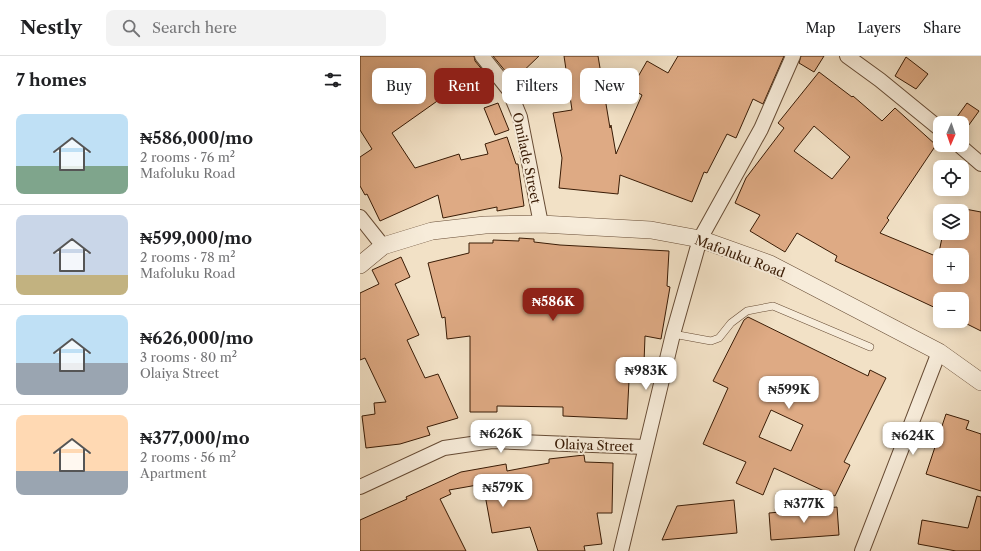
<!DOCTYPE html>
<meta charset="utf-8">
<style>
:root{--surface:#fff;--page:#f2f2f2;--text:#202124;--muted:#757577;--line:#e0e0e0;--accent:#8f2418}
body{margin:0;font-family:"Libre Caslon Text",serif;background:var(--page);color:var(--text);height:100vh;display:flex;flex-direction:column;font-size:15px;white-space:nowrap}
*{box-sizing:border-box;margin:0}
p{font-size:13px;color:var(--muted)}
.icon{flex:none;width:22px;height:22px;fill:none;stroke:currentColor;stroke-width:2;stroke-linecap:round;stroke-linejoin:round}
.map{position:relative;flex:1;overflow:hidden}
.panel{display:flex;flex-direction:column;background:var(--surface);width:360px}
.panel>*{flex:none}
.banner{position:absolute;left:12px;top:12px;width:380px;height:36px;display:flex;gap:8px}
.needle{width:26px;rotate:182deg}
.tools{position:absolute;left:573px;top:60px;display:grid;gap:8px}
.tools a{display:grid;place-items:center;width:36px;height:36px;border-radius:8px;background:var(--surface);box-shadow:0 2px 10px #0003;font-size:20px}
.price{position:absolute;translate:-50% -34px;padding:0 9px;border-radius:8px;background:#fff;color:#222;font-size:13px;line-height:26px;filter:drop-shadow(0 1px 2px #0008)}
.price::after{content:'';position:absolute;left:50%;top:24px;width:12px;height:9px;margin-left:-6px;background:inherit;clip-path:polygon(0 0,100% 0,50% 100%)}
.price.current{background:var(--accent);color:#fff}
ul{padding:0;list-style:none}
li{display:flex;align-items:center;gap:12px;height:100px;padding:0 16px}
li+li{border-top:1px solid var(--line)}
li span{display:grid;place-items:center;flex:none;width:112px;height:80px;border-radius:8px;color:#555}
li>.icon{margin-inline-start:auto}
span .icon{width:48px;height:48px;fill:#fffc;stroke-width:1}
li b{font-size:17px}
h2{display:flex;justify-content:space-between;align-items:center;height:48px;padding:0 16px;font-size:17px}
.chip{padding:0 14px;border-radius:8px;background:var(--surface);box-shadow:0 2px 10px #0003;font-size:14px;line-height:36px}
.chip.current{background:var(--accent);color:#fff}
header{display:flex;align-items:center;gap:24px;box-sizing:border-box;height:56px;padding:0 20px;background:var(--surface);border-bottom:1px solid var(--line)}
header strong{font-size:19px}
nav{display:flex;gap:22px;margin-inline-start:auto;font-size:14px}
.search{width:280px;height:36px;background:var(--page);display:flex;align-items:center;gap:10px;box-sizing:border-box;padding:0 14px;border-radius:8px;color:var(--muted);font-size:15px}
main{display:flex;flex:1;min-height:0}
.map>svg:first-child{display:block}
.building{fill:#deaa84;stroke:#391b05;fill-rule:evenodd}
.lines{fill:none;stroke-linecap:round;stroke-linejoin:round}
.service-casing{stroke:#674c35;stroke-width:8}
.minor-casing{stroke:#674c35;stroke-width:16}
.tertiary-casing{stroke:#674c35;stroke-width:18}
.service{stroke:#f7ecda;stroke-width:7}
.minor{stroke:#f7ecda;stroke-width:14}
.tertiary{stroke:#f7ecda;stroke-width:17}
.labels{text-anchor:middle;stroke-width:4;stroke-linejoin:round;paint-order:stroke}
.street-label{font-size:13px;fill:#391b05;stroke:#f7ecda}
</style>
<header>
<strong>Nestly</strong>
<div class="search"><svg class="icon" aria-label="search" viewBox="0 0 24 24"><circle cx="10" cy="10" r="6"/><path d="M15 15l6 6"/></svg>Search here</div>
<nav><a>Map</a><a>Layers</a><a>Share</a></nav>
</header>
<main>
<section class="panel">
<h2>7 homes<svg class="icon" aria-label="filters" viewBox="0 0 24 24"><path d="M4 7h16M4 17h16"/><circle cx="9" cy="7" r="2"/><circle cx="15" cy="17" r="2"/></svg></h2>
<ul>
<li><span style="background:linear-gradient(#bfe0f5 65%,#7fa58c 0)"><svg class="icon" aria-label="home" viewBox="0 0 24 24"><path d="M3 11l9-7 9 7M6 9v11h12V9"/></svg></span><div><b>₦586,000/mo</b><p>2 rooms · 76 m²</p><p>Mafoluku Road</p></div></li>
<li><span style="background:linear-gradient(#c9d6e8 75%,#c2b280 0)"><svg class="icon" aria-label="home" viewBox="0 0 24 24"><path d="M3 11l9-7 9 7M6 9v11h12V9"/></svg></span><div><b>₦599,000/mo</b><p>2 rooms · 78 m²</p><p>Mafoluku Road</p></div></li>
<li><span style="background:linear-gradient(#bfe0f5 60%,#9aa5b1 0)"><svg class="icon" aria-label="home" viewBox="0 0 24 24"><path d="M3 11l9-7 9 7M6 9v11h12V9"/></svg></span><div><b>₦626,000/mo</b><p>3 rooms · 80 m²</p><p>Olaiya Street</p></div></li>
<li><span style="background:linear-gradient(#ffd9b3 70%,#9aa5b1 0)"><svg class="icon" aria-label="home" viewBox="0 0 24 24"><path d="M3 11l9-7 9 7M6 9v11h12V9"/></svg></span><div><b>₦377,000/mo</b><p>2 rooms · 56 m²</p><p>Apartment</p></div></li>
</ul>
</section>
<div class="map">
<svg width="621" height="495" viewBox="0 0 621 495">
<rect width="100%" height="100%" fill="#f2e1c6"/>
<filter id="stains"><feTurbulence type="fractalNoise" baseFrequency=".005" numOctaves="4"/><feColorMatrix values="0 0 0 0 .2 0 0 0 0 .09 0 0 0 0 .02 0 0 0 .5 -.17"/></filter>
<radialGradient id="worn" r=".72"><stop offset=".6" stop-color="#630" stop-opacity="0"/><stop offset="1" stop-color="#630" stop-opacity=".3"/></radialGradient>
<!-- building -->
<g class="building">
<path d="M0 0H114L115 5 129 22 120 34 107 24 32 77 55 112 99 98 101 104 128 98 125 88 147 81 156 108H158L164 150 137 155V151L83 162 78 139 20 165 7 138 5 139 0 130V101L12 93 0 74Z"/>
<path d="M133 0H179L156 22H151Z"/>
<path d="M204 0H238L250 72 251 69 256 98 282 39 271 33 287 5 308 17 318 0H424L403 48 393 43 376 82 367 78 347 117 344 116 332 146 260 119 258 138 199 132 202 102 193 57 212 54Z"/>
<path d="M441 0H464L454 16 439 7Z"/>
<path d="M546 1 568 18 556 33 535 20Z"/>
<path d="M459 16 492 41 493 40 522 65 535 52 576 89 527 162 529 164 520 177 578 201 583 177H602V155H587L589 150 621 156V275L601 265 602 243H580V254L475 205 477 200 437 177 425 196 390 175 400 159 375 147 386 122 424 72 418 67ZM454 70 490 101 472 123 434 95ZM580 199H602V221H580Z"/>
<path d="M138 47 149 74 135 79 124 52Z"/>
<path d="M607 47 619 55 606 73 602 71V67L594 65Z"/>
<path d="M159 182 174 183V186L200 189 309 195 307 230 310 231 301 283 285 280 284 307 270 306 267 363 203 360V351L137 350V356H110V280L87 283 85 261 82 262 68 207 109 197V187H133V184L159 185Z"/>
<path d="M41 201 50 221 35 228 59 279 47 284 65 322 78 318 98 362 67 371 70 379 40 388 6 392 2 360 15 358 14 347 26 346 5 302 0 304V237L19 228 12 214Z"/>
<path d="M388 261 508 320 510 314 526 322 484 406 490 409 475 440 414 412 403 439 376 427 386 406 343 388 368 332 353 325 384 264ZM411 354 443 369 431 395 399 381Z"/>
<path d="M586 358 609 365 606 373 621 378V435L566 418Z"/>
<path d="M224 399 225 406 253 407 252 457H237L242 488 224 490 225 495H178L170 471 132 477 123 428 89 434 91 438 80 443 106 495H0V464L47 443 46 441 101 416 146 408 147 415 189 407V403Z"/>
<path d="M617 440 621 441V495H596L558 488 562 464 608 472Z"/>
<path d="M374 444 377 477 302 484 317 450Z"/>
<path d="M477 451 479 479 411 484 409 457Z"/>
</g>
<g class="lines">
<defs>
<path id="service" d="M313 278 351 285 359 282 371 267 387 255 413 250 510 291"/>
<g id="minor">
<path d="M122 0 149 34 160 61 181 168"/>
<path d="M487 0 520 24 580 73"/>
<path d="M599 89 621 108"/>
<path d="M0 161 23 190"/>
<path d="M0 431 84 392 132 385 285 391"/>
<path d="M261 495 313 278 340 183 401 73 433 0"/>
<path d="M502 495 579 296"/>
</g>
<path id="tertiary" d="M0 209 23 190 72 175 125 169 181 168 291 174 340 183 410 208 579 296 621 326"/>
</defs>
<!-- service casing -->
<use href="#service" class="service-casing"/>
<!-- minor casing -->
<use href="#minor" class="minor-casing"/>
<!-- tertiary casing -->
<use href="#tertiary" class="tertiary-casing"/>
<!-- service -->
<use href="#service" class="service"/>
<!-- minor -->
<use href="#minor" class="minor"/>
<!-- tertiary -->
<use href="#tertiary" class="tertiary"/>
</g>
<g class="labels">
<!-- street labels -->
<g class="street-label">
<text transform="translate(167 102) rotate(78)" y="5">Omilade Street</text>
<text transform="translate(380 200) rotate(21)" y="5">Mafoluku Road</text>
<text transform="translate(234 389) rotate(2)" y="5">Olaiya Street</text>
</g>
</g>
<rect width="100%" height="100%" filter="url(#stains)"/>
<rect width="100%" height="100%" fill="url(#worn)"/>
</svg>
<div class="tools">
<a><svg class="needle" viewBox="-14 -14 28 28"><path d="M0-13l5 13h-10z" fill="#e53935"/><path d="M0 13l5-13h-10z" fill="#757577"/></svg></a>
<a><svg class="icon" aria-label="locate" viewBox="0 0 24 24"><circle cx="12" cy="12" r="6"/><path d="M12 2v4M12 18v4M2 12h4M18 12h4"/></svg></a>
<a><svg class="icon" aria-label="layers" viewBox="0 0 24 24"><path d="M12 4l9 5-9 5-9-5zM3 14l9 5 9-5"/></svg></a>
<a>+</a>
<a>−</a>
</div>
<b class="price current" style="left:193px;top:266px">₦586K</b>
<b class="price" style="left:286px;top:335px">₦983K</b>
<b class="price" style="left:429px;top:354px">₦599K</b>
<b class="price" style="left:141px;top:398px">₦626K</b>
<b class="price" style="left:553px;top:400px">₦624K</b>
<b class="price" style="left:143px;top:452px">₦579K</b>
<b class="price" style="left:444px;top:468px">₦377K</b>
<div class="banner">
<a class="chip">Buy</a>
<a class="chip current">Rent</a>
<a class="chip">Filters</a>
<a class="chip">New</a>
</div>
</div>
</main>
